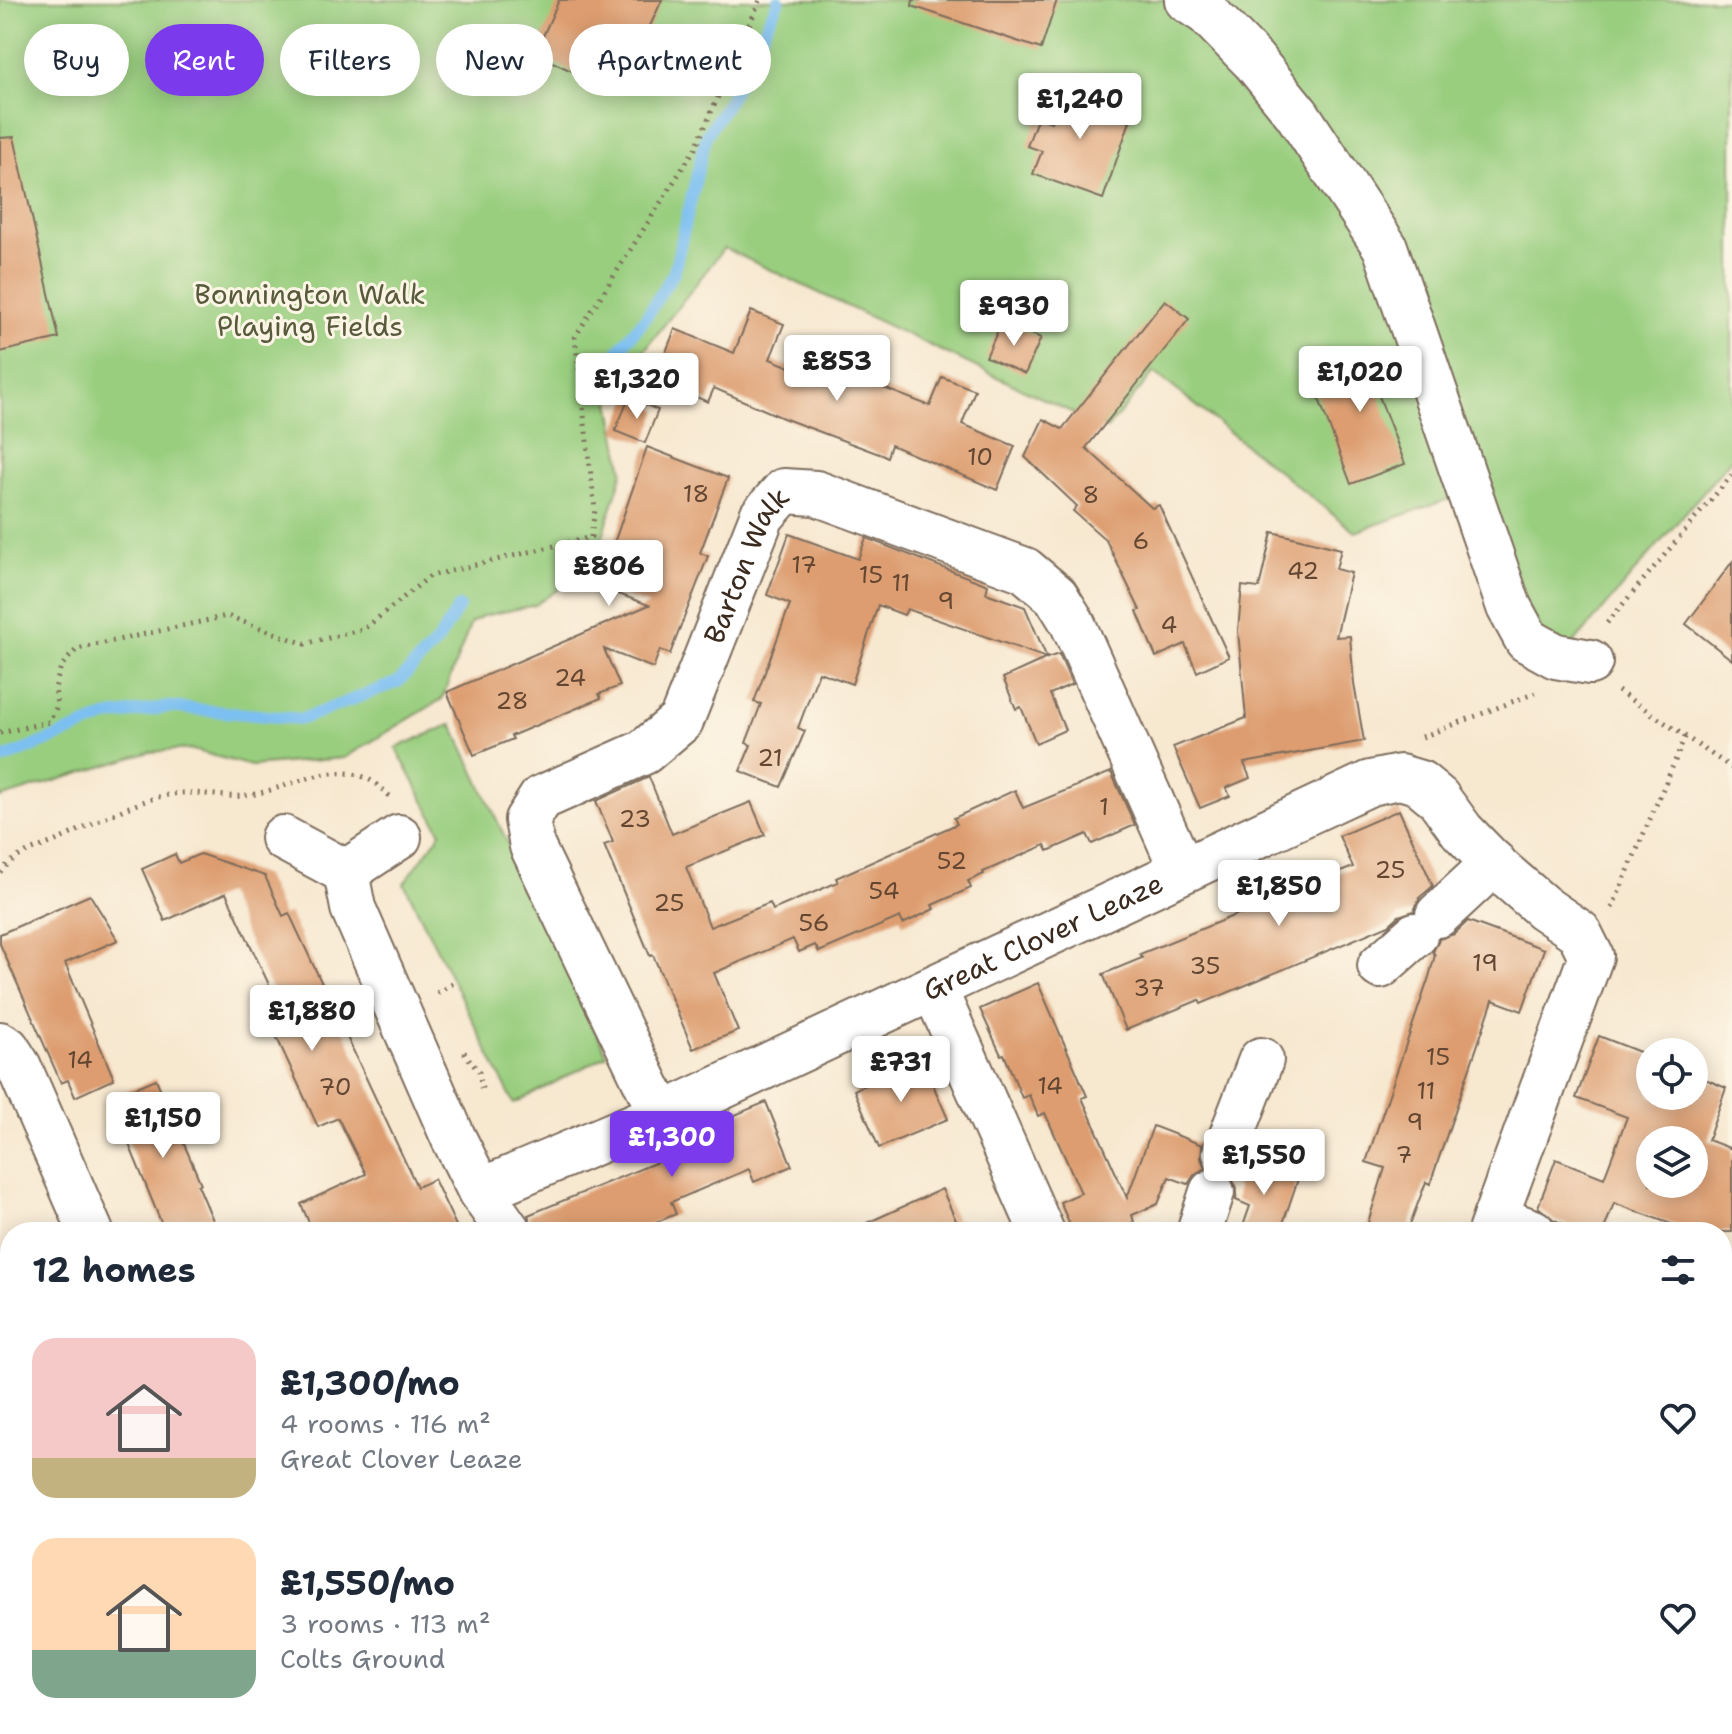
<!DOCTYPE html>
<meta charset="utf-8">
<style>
:root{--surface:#fff;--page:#f2f2f3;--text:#1f2937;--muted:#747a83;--accent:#7c3aed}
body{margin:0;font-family:"Shantell Sans",sans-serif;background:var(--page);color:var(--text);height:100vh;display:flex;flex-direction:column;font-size:30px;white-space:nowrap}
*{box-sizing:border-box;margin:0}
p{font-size:26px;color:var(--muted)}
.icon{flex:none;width:44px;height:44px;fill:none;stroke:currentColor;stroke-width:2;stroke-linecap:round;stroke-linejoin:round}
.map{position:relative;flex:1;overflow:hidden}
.drawer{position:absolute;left:0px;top:1222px;width:1732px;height:512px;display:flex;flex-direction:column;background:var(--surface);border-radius:32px 32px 0 0;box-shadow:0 4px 20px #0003}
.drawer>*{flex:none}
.hud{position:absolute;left:24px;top:24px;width:800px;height:72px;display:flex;gap:16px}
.buttons{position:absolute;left:1636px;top:1038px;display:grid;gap:16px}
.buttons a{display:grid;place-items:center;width:72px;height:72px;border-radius:50%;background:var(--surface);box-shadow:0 4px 20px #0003;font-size:40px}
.price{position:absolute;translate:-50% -68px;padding:0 18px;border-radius:8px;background:#fff;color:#222;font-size:26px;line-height:52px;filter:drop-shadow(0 2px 4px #0008)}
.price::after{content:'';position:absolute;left:50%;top:48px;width:24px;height:18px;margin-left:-12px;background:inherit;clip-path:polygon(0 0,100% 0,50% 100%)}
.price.on{background:var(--accent);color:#fff}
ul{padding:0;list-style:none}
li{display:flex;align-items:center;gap:24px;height:200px;padding:0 32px}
li span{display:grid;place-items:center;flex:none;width:224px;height:160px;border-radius:24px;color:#555}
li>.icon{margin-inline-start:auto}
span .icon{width:96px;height:96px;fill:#fffc;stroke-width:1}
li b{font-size:34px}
h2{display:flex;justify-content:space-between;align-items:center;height:96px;padding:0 32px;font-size:34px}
.tag{padding:0 28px;border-radius:36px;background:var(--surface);box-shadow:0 4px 20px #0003;font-size:28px;line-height:72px}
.tag.on{background:var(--accent);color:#fff}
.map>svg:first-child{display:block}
.green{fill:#99ce7f;stroke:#6a7c4e;stroke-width:2}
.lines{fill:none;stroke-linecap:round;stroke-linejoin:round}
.stream{stroke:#7bbff1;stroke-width:12}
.building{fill:#dd9d6f;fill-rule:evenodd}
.minor-casing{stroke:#7d6c5c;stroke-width:48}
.path{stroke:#7d6c5c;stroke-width:5;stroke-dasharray:2 6;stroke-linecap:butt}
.minor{stroke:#fff;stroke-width:44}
.labels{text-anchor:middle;stroke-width:6;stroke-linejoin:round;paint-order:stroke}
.number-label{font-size:24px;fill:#644732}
.park-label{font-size:28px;fill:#575b3b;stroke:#fcf5e5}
.street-label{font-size:28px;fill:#3b2a1e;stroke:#fcf5e5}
</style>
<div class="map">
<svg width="1732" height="1734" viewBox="0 0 1732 1734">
<rect width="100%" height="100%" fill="#fcf5e5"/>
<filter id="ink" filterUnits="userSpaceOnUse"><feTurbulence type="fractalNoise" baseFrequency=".0125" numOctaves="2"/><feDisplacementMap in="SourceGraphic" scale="16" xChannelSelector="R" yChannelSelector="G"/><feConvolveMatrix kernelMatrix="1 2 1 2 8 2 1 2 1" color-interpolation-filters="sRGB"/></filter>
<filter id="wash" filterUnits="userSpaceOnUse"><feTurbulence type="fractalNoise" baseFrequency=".006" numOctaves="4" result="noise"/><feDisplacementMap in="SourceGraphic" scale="32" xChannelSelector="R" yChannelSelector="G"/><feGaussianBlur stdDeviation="1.8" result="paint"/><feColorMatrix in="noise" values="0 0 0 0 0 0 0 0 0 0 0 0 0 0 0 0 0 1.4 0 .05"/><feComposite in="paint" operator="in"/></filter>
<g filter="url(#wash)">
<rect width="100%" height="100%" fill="#f7e8d0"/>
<!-- green -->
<g class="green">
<path d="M0 0H1732V458L1559 661 1460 495 1355 532 1154 372 1107 429 724 248 609 396 623 471 594 565 535 605 483 616 471 623 442 699 344 758 251 766 189 749 150 752 0 798Z"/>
<path d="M452 724 607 1055 514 1104 404 883 441 833 396 748Z"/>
<path d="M1303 1724H1499L1496 1734H1297Z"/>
<path d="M1521 1724H1634L1630 1734H1515Z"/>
</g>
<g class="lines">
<!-- stream -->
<g class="stream">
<path d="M599 375 646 317 674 272 706 136 729 100 779 0"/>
<path d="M0 760 106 717 168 707 302 719 398 682 437 642 459 607"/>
</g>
</g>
<g id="blocks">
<!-- building -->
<g class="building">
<path d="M559 0H662L619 93 535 54Z"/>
<path d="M913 0H1057L1041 49 912 6Z"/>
<path d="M1065 82 1116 100 1110 114 1130 121 1103 199 1033 174 1042 151 1027 146 1038 117 1051 122Z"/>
<path d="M14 137 59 338 0 352V138Z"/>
<path d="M1165 300 1189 319 1086 448 1152 508 1159 505 1229 657 1197 672 1185 644 1156 657 1137 611 1140 610 1106 540 1073 511 1077 506 1025 457 1043 419 1062 429Z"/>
<path d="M751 311 784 324 770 359 839 387 845 373 930 406 942 377 975 390 962 424 1015 446 997 490 891 445 887 457 783 418 714 388 708 402 655 380 675 329 734 353Z"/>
<path d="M1002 321 1041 338 1025 374 986 357Z"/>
<path d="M1380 348 1396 390 1379 396 1405 464 1351 484 1310 375Z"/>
<path d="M629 398 658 410 645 443 615 431Z"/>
<path d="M647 447 728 478 700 553 708 556 670 654 660 650 653 668 604 649 620 686 599 694 601 698 511 736 513 739 474 755 447 692 649 605 599 587Z"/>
<path d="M1272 532 1341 549 1336 569 1351 573 1336 637 1350 636 1354 684 1364 741 1244 763 1250 778 1226 788 1230 796 1200 808 1173 747 1246 718 1238 631 1242 586 1259 588Z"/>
<path d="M789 534 858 559 866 538 988 585 986 593 1025 607 1047 658 1059 654 1072 684 1050 694 1065 730 1036 743 1021 707 1016 709 1003 678 1047 658 907 609 904 615 878 605 852 684 819 672 798 728 805 731 781 787 740 771 751 745 746 743 761 704 754 702 790 604 767 595Z"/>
<path d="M1732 562V660L1686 624Z"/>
<path d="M1111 772 1135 825 1092 844 1087 834 1048 851 1045 845 983 872 984 874 968 881 971 888 932 905 934 909 903 924 900 917 819 952 815 945 799 952 793 939 714 973 738 1031 693 1049 653 955 650 956 604 845 613 842 596 801 649 777 672 834 751 802 765 835 686 867 710 927 770 903 773 910 838 882 836 878 957 824 954 818 1015 790 1023 808Z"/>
<path d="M1399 810 1433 886 1420 897 1414 911 1399 916 1389 925 1201 1004 1199 1000 1126 1030 1103 974 1142 958 1140 954 1353 867 1339 836Z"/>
<path d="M175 854 179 863 200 854 265 876 283 916 289 913 417 1187 434 1179 459 1232H313L301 1204 366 1174 338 1118 318 1127 265 1012 279 1006 226 893 165 921 142 869Z"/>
<path d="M90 895 118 940 65 963 114 1079 75 1097 68 1080 61 1083 0 944V934Z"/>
<path d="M1468 921 1544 949 1522 1011 1493 1000 1430 1184 1426 1182 1407 1232H1365L1385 1168 1366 1162 1429 977 1435 955 1433 952 1439 939 1454 934Z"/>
<path d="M1038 983 1087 1096 1082 1098 1127 1198 1153 1126 1202 1145 1201 1158 1205 1168 1195 1174 1188 1184 1169 1177 1158 1204 1132 1215 1134 1222 1111 1232H1073L1060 1202 1081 1193 1045 1113 1038 1116 1029 1095 1022 1098 1004 1054 1001 1055 980 1009Z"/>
<path d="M1599 1036 1650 1056V1096H1694V1074L1726 1088 1708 1140 1732 1149V1232H1693L1614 1203 1603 1232H1585L1554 1220 1538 1207 1556 1159 1604 1178 1627 1117 1576 1098ZM1650 1140H1694V1184H1650Z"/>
<path d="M922 1060 948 1119 879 1148 854 1090Z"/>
<path d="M156 1079 190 1158 201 1184 198 1185 218 1232H165L110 1098Z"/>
<path d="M766 1102 792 1166 754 1182 749 1169 671 1202 676 1214 633 1232H534L528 1215 711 1140 706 1127Z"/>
<path d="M1249 1161 1298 1179 1280 1232H1241L1250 1206 1236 1200 1237 1188 1231 1177 1241 1172Z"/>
<path d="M942 1189 961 1232H847Z"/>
</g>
</g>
</g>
<g filter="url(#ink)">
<use href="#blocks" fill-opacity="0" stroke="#7d6c5c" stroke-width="2"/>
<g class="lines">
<defs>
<g id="minor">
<path d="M1187 0 1207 13 1254 61 1297 114 1385 247 1509 607 1527 640 1556 656 1590 662"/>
<path d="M399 837 346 872 353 908 453 1137 480 1191"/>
<path d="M283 838 346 872"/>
<path d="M1438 915 1494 863"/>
<path d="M1380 966 1415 935"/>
<path d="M934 988 1042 1232"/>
<path d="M0 1044 7 1048 19 1067 91 1232"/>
<path id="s1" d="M661 1114 532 846 527 820 541 798 644 752 681 721 762 516 784 491 816 493 1025 570 1056 596 1072 622 1182 870"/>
<path d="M1225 1153 1261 1060"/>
<path d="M1495 1218 1533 1232"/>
<path id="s2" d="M509 1232 480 1191 679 1107 1370 783 1400 777 1420 783 1438 798 1462 831 1500 870 1544 908 1579 932 1591 956 1490 1232"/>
<path d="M1199 1232 1212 1192"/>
<path d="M1722 1641 1732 1642"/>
<path d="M916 1724 917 1734"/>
<path d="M28 1734 37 1724"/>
<path d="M1239 1734 1248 1724"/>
</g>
</defs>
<!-- minor casing -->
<use href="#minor" class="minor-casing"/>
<!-- path -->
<g class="path">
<path d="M1607 623 1732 475"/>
<path d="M1618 691 1732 768"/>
<path d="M0 733 49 722 57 706 55 688 61 666 77 649 227 616 305 644 364 629 430 576 591 537 595 510 575 337 696 147 760 0"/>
<path d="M1422 737 1535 693"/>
<path d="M0 872C4 868 9 863 13 860 26 851 44 846 58 840 94 824 144 795 183 793 206 792 227 799 250 795 301 786 349 748 391 798"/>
<path d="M1612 908 1686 735"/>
<path d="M437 993 454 983"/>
<path d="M464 1052 479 1072 482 1089"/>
<path d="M1722 1702 1727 1685"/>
<path d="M1714 1734 1716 1724"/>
</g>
<!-- minor -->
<use href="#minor" class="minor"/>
</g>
</g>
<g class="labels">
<!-- number labels -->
<g class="number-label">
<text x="980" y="465">10</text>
<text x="696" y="502">18</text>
<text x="1091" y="503">8</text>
<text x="1141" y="549">6</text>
<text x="804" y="573">17</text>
<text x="1303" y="579">42</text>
<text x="871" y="583">15</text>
<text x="901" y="591">11</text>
<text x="946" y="609">9</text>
<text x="1169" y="633">4</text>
<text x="570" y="686">24</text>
<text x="512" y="709">28</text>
<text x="770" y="766">21</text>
<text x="1104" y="815">1</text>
<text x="635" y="827">23</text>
<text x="952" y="869">52</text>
<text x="1390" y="878">25</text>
<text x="884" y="899">54</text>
<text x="669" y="911">25</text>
<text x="814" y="931">56</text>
<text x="1485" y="971">19</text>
<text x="1205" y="974">35</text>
<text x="1149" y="996">37</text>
<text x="1438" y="1065">15</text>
<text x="80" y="1068">14</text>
<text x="1050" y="1094">14</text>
<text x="335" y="1095">70</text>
<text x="1426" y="1099">11</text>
<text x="1415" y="1130">9</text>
<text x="1404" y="1163">7</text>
</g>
<!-- park labels -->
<g class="park-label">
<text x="310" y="304">Bonnington Walk<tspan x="310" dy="32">Playing Fields</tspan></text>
</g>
<!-- street labels -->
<g class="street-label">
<text dy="10" stroke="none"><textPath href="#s1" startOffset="680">Barton Walk</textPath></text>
<text dy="10" stroke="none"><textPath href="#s2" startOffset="668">Great Clover Leaze</textPath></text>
</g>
</g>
</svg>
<div class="buttons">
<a><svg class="icon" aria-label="locate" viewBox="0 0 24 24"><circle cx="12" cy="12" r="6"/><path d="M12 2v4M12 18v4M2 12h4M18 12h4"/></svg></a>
<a><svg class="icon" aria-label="layers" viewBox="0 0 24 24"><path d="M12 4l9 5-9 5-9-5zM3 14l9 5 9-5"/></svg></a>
</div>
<b class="price" style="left:1080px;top:141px">£1,240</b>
<b class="price" style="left:1014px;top:348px">£930</b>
<b class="price" style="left:837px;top:403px">£853</b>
<b class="price" style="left:1360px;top:414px">£1,020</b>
<b class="price" style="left:637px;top:421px">£1,320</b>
<b class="price" style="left:609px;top:608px">£806</b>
<b class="price" style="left:1279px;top:928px">£1,850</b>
<b class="price" style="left:312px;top:1053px">£1,880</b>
<b class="price" style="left:901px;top:1104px">£731</b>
<b class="price" style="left:163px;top:1160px">£1,150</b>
<b class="price on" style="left:672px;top:1179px">£1,300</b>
<b class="price" style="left:1264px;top:1197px">£1,550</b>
<div class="hud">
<a class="tag">Buy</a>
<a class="tag on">Rent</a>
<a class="tag">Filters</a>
<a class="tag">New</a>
<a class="tag">Apartment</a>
</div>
<section class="drawer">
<h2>12 homes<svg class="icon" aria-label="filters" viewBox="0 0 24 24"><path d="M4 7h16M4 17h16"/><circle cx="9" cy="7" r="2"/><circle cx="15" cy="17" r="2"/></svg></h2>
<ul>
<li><span style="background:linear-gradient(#f6c9c9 75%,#c2b280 0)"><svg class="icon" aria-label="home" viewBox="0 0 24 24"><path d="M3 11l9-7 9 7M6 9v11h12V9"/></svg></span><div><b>£1,300/mo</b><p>4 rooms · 116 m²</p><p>Great Clover Leaze</p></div><svg class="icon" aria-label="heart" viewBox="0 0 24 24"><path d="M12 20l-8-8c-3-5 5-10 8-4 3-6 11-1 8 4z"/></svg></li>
<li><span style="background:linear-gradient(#ffd9b3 70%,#7fa58c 0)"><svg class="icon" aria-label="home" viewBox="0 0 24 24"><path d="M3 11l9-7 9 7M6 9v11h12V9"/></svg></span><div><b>£1,550/mo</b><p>3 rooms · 113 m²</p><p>Colts Ground</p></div><svg class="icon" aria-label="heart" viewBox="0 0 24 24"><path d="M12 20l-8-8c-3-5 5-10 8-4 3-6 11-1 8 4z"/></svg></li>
</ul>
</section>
</div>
